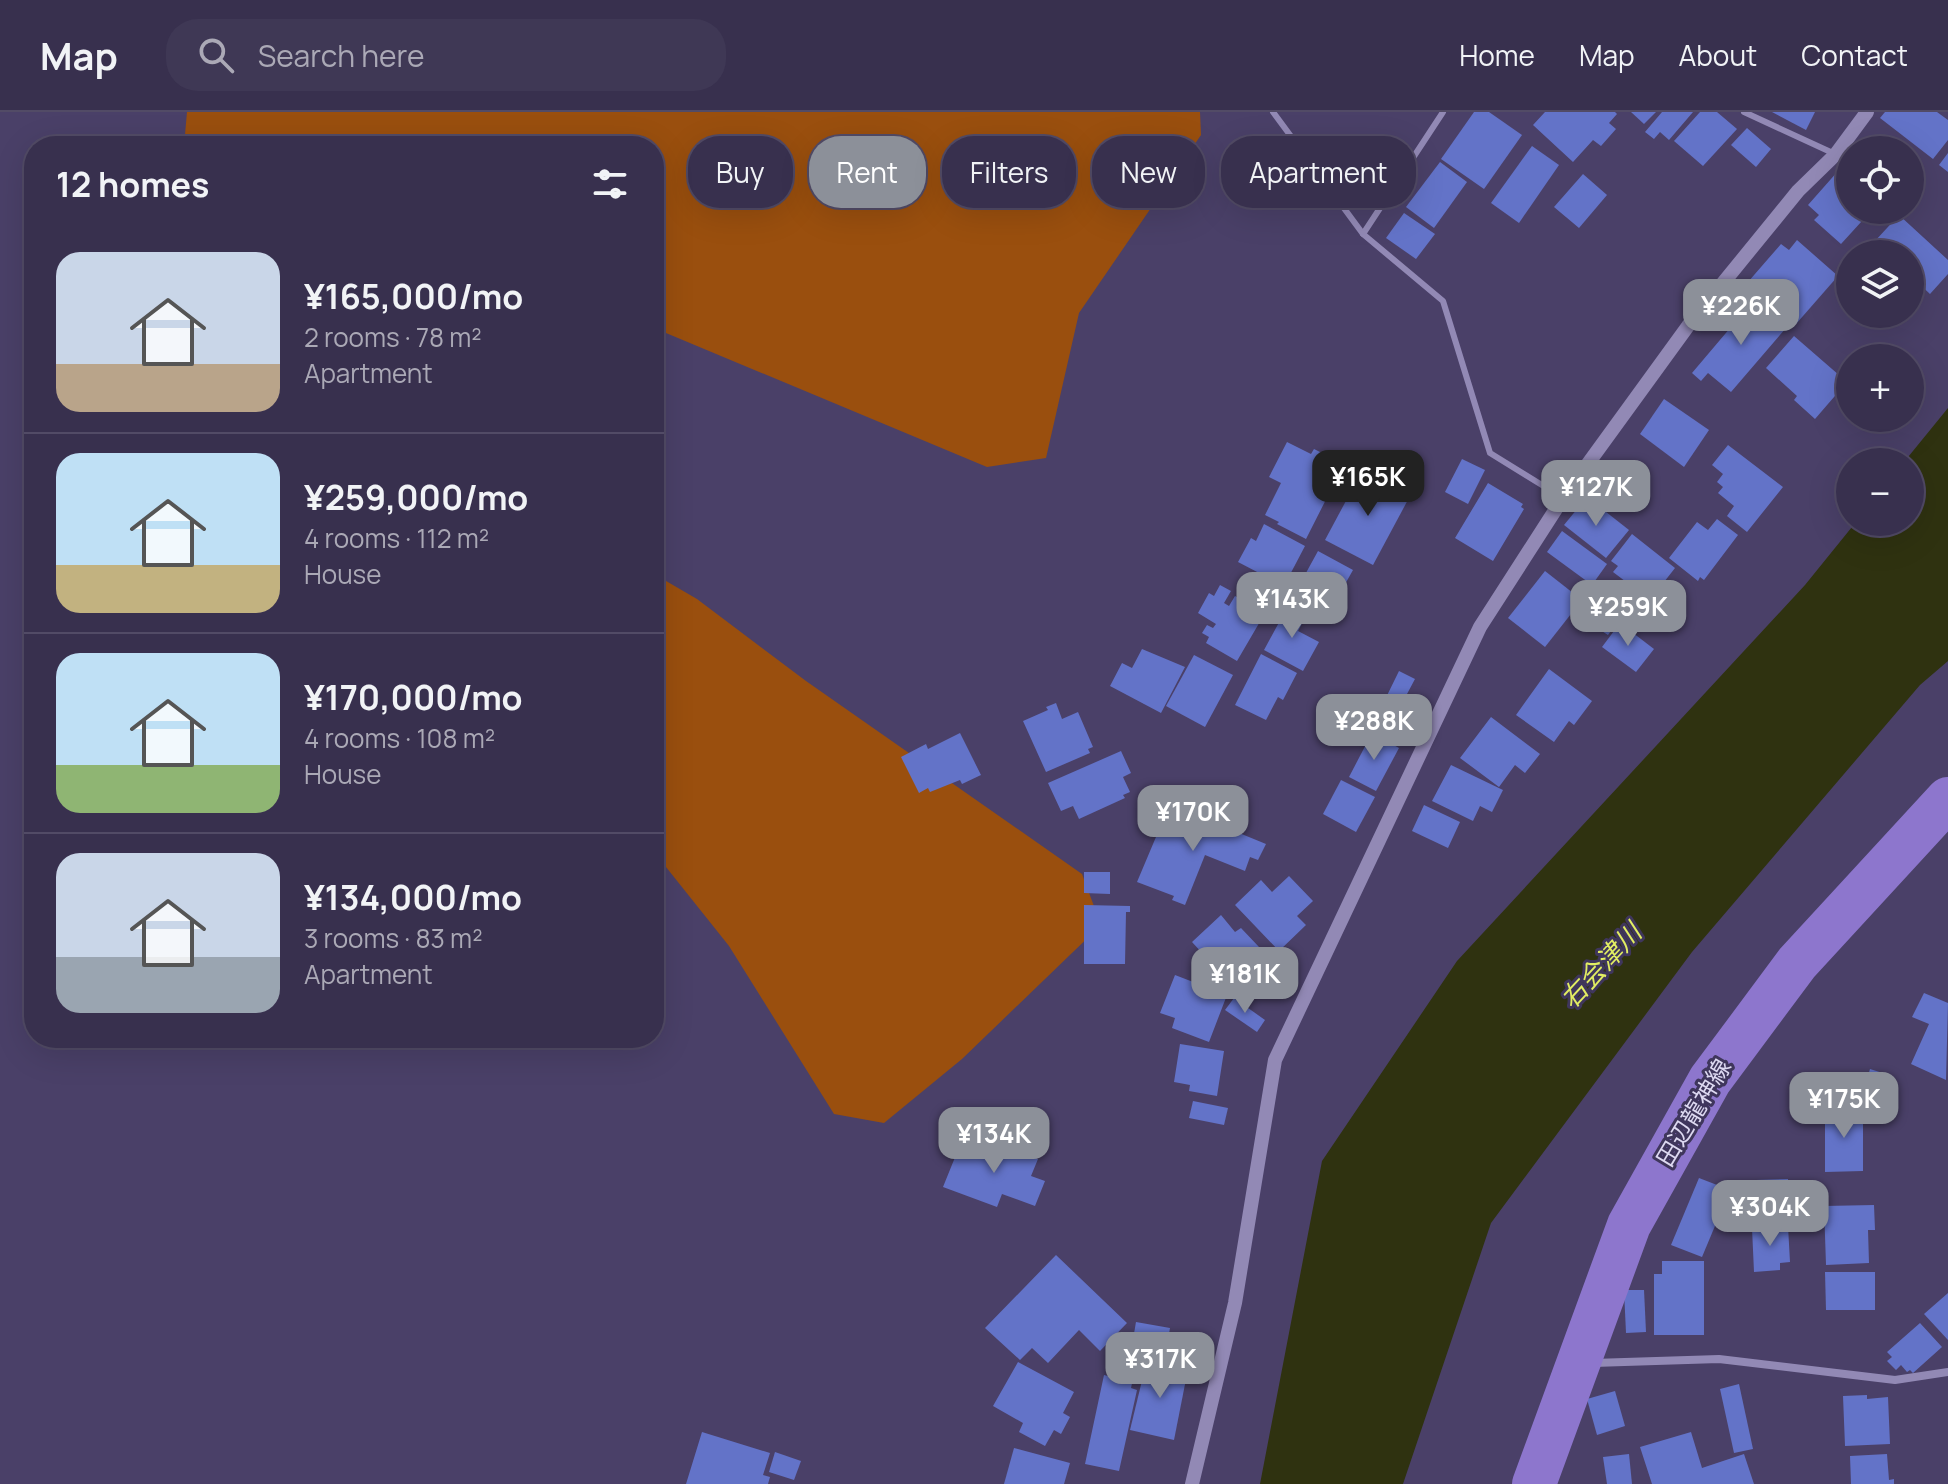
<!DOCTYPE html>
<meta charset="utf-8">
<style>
:root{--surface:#38304e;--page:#3f3855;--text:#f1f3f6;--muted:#aba9b6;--line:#524b66;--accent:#8c9099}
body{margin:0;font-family:Manrope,"Noto Sans JP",sans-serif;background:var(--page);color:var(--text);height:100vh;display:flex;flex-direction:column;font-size:30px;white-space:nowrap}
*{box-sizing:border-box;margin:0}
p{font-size:26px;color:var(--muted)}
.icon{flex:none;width:44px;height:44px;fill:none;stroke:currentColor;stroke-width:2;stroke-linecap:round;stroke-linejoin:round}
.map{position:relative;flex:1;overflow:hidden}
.panel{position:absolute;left:24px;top:24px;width:640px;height:912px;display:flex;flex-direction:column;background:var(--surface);border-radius:32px;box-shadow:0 8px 32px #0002,0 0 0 2px var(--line)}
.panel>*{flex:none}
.banner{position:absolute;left:688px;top:24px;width:760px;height:72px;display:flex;gap:16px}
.buttons{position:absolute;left:1836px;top:24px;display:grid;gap:16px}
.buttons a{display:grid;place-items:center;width:88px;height:88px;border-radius:50%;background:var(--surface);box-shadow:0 8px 32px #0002,0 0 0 2px var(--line);font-size:40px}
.price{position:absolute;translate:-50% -68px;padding:0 18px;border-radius:16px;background:var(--accent);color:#fff;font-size:26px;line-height:52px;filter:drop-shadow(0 2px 4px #0008)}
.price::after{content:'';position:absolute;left:50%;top:48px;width:24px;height:18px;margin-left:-12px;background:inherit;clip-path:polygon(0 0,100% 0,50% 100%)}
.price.selected{background:#222;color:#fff}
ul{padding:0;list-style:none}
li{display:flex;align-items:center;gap:24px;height:200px;padding:0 32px}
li+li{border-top:2px solid var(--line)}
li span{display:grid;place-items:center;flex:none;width:224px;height:160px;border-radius:24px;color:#555}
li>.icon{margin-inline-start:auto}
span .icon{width:96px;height:96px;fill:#fffc;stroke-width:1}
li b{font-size:34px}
h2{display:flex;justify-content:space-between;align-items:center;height:96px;padding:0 32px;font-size:34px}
.chip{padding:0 28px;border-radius:32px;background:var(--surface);box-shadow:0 8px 32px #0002,0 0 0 2px var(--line);font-size:28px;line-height:72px}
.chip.selected{background:var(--accent);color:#fff}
header{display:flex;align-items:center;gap:48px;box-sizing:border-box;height:112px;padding:0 40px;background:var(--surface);border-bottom:2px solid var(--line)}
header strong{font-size:38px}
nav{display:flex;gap:44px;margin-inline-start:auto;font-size:28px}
.search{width:560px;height:72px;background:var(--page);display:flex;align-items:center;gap:20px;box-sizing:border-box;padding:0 28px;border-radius:32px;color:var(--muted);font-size:30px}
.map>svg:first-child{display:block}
.green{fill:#9a4f0e}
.water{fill:#2f3210}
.building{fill:#6373c8}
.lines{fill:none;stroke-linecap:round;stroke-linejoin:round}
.service{stroke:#9289b5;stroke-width:6}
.minor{stroke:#9289b5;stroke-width:8}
.tertiary{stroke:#9289b5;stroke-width:14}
.primary{stroke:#8d76cd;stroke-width:44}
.labels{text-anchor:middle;stroke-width:6;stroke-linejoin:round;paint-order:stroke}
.street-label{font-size:24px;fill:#ddd9f1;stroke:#3f365c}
.water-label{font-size:26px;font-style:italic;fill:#e2ee62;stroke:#3f365c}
</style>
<header>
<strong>Map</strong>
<div class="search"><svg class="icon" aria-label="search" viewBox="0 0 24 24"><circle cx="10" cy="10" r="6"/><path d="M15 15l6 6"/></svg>Search here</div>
<nav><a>Home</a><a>Map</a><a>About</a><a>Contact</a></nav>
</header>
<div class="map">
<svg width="1948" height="1372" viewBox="0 0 1948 1372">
<rect width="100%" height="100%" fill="#4a4068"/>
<!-- green -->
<g class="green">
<path d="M187 0H1200L1201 23 1079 201 1046 346 987 355 654 216V34H184Z"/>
<path d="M654 462 697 487 806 569 1082 762 1101 813 962 947 884 1011 834 1002 729 834 654 740Z"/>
</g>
<!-- water -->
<path class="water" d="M1948 296V549L1920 573 1692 840 1491 1111 1403 1372H1260L1322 1049 1457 849 1805 473 1856 410H1910V350H1904Z"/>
<!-- building -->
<g class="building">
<path d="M1474 0H1489L1522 23 1484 77 1441 47Z"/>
<path d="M1545 0H1615L1617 2 1609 11 1616 17 1601 34 1593 28 1573 50 1533 13Z"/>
<path d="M1631 0H1656L1644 12Z"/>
<path d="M1662 0H1693L1669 28 1660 20 1654 27 1645 20Z"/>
<path d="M1700 0H1717L1737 17 1703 54 1674 29Z"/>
<path d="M1772 0H1815L1806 18Z"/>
<path d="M1885 0H1937L1948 8V28L1933 47 1880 6Z"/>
<path d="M1747 16 1771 37 1756 55 1731 33Z"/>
<path d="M1532 34 1559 53 1519 111 1491 91Z"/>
<path d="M1948 41V60L1939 53Z"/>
<path d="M1440 50 1467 70 1434 116 1406 95Z"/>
<path d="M1846 50 1850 53V98H1872L1841 132 1814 108 1819 103 1808 93Z"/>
<path d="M1583 62 1607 83 1579 116 1554 95Z"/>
<path d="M1404 101 1435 122 1416 147 1386 126Z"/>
<path d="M1899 103 1948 148V162L1930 182 1910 163V142H1863Z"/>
<path d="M1797 128 1838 164 1796 212 1748 170 1781 132 1789 138Z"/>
<path d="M1753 189 1786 216 1731 280 1708 261 1701 269 1692 261Z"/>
<path d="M1794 224 1847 270 1815 307 1794 288 1797 284 1766 256Z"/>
<path d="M1664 287 1709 318 1684 355 1640 322Z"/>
<path d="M1287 330 1311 342 1314 337 1344 352 1306 427 1277 412 1279 410 1265 403 1281 371 1269 365Z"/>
<path d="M1728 333 1783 375 1747 420 1727 404 1734 394 1718 381 1723 375 1717 370 1723 362 1712 353Z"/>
<path d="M1462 347 1485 358 1468 392 1445 380Z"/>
<path d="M1362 359 1410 384 1373 453 1325 428Z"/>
<path d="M1488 371 1523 392 1521 395 1524 397 1493 449 1455 426Z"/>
<path d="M1587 385 1629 418 1606 446 1564 413Z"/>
<path d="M1717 407 1738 423 1704 468 1700 465 1698 469 1669 446 1697 410 1708 418Z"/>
<path d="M1264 412 1305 434 1284 474 1238 450 1251 426 1256 429Z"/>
<path d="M1562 419 1607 452 1592 473 1547 440Z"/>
<path d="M1632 422 1675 456 1650 488 1613 460 1618 454 1611 449Z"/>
<path d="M1318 439 1353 458 1335 490 1342 494 1333 510 1328 507 1327 509 1295 492 1305 473 1301 470Z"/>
<path d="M1545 459 1582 488 1545 535 1508 506Z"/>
<path d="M1220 473 1231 479 1224 491 1229 494 1235 484 1265 501 1237 549 1206 531 1209 525 1202 521 1207 513 1213 516 1216 512 1198 501 1209 481 1214 484Z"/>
<path d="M1289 492 1307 502 1298 519 1319 530 1303 559 1264 538Z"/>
<path d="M1604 499 1618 509 1608 523 1594 514Z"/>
<path d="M1620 511 1654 537 1636 560 1602 535Z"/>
<path d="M1142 537 1185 555 1161 601 1110 574 1122 551 1132 556Z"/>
<path d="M1261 542 1297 561 1283 588 1278 585 1266 608 1235 593Z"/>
<path d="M1194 543 1233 563 1205 615 1166 594Z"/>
<path d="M1549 557 1592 589 1574 613 1569 609 1554 630 1516 603Z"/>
<path d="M1399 559 1415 567 1407 582 1418 587 1402 621 1375 608Z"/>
<path d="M1056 591 1062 607 1078 600 1093 635 1088 637 1090 641 1046 660 1023 609 1048 598 1046 595Z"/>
<path d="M1491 605 1540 642 1525 661 1515 653 1499 675 1460 646Z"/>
<path d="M960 621 981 663 962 672 960 668 930 680 928 676 919 681 901 645 926 632 928 637Z"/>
<path d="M1372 621 1399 636 1376 679 1349 665Z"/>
<path d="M1121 639 1131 661 1123 665 1130 680 1123 683 1125 686 1079 707 1073 694 1061 699 1048 671Z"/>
<path d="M1451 653 1503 678 1492 700 1480 694 1473 709 1432 689Z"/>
<path d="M1341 668 1375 685 1356 720 1323 702Z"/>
<path d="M1424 693 1460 710 1448 736 1412 719Z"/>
<path d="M1183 698 1266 732 1258 748 1250 745 1245 759 1205 743 1185 793 1172 788 1174 784 1137 770 1164 706 1179 708Z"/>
<path d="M1084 760H1110V782L1084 781Z"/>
<path d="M1289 764 1313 789 1297 804 1306 813 1279 839 1235 793 1261 768 1272 780Z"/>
<path d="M1084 793 1130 794V800H1126L1125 852H1084Z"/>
<path d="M1221 803 1235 820 1241 816 1259 835 1225 866 1192 830Z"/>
<path d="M1175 863 1227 883 1209 930 1172 916 1175 906 1160 901Z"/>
<path d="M1924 881 1948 891 1946 968 1911 952 1929 912 1912 905Z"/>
<path d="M1234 886 1265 908 1257 920 1225 898Z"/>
<path d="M1180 932 1224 939 1217 984 1189 979 1190 973 1174 970Z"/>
<path d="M1870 957 1892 964 1884 990 1862 984Z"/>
<path d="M1193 989 1228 996 1224 1013 1189 1006Z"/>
<path d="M1863 996V1059L1825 1060V997Z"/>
<path d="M1003 1001 1030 1021 1017 1038 991 1018Z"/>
<path d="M962 1028 1001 1043 1004 1034 1038 1047 1031 1064 1045 1069 1035 1094 1002 1082 997 1095 943 1075Z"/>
<path d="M1699 1066 1730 1078 1702 1145 1671 1133Z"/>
<path d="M1788 1067 1790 1095H1794L1795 1105 1754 1108 1753 1085H1757L1756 1068Z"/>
<path d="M1874 1093 1875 1118H1868L1869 1151 1826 1153 1824 1094Z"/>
<path d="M1788 1114 1790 1150 1780 1151V1158L1754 1160 1752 1116Z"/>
<path d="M1056 1143 1127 1211 1100 1239 1079 1218 1048 1251 1032 1236 1020 1248 985 1216Z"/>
<path d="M1662 1149H1704V1223H1654V1162H1662Z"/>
<path d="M1825 1160H1875V1198H1826Z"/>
<path d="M1624 1178H1644L1646 1220 1626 1221Z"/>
<path d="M1948 1181V1228L1924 1202Z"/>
<path d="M1136 1210 1170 1216 1165 1245 1131 1239Z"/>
<path d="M1920 1211 1942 1235 1913 1261 1910 1258 1907 1260 1901 1253 1896 1258 1887 1249 1892 1245 1887 1240Z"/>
<path d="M1112 1243 1137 1249 1131 1276 1137 1278 1119 1359 1085 1352 1104 1263 1108 1264Z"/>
<path d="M1147 1248 1188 1257 1174 1328 1130 1318Z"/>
<path d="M1018 1250 1074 1280 1063 1301 1070 1305 1061 1322 1054 1318 1045 1334 1019 1320 1023 1311 993 1294Z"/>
<path d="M1739 1272 1753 1337 1734 1341 1720 1277Z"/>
<path d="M1615 1279 1625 1314 1597 1323 1587 1287Z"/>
<path d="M1867 1283V1287L1888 1285 1890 1332 1845 1334 1843 1284Z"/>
<path d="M702 1320 770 1341 763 1363 770 1365 768 1372H686Z"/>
<path d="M1691 1320 1702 1356 1744 1342 1754 1372H1652L1640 1335Z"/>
<path d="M1014 1336 1070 1351 1064 1372H1004Z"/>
<path d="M775 1340 801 1349 794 1368 769 1360Z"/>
<path d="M1629 1342 1632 1372H1607L1603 1345Z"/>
<path d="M1887 1342 1889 1368 1894 1367V1372H1851L1850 1344Z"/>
</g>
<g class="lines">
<!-- service -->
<g class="service">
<path d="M1273 0 1363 122 1443 189 1490 341 1563 386"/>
<path d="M1744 0 1835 42"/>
<path d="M1363 122 1443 0"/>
</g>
<!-- minor -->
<path class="minor" d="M1593 1251 1719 1247 1895 1268 1948 1260"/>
<!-- tertiary -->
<path class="tertiary" d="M1192 1372 1235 1191 1275 948 1480 515 1563 386 1688 214 1798 79 1836 42 1867 0"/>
<!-- primary -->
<path class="primary" d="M1534 1372 1629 1113 1710 968 1797 851 1948 687"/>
</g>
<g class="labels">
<!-- street labels -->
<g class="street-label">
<text transform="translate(1694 1001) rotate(-59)" y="8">田辺龍神線</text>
</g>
<!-- water labels -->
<g class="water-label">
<text transform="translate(1601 854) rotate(-47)" y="9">右会津川</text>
</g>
</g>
</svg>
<div class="buttons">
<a><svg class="icon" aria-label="locate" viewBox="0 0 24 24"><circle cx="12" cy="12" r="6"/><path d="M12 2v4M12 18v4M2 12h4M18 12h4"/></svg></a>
<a><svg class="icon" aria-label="layers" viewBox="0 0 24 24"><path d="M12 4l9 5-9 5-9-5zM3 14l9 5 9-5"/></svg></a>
<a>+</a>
<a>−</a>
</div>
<b class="price" style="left:1741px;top:235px">¥226K</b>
<b class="price selected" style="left:1368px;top:406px">¥165K</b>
<b class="price" style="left:1596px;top:416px">¥127K</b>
<b class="price" style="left:1292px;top:528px">¥143K</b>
<b class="price" style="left:1628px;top:536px">¥259K</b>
<b class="price" style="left:1374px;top:650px">¥288K</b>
<b class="price" style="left:1193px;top:741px">¥170K</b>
<b class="price" style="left:1245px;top:903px">¥181K</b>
<b class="price" style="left:1844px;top:1028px">¥175K</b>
<b class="price" style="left:994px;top:1063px">¥134K</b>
<b class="price" style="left:1770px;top:1136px">¥304K</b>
<b class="price" style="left:1160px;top:1288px">¥317K</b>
<div class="banner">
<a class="chip">Buy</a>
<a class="chip selected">Rent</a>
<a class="chip">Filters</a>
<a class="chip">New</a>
<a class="chip">Apartment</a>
</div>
<section class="panel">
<h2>12 homes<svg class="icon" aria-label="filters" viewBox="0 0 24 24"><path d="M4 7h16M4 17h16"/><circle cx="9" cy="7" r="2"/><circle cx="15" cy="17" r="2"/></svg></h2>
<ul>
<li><span style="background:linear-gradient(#c9d6e8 70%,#b9a48a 0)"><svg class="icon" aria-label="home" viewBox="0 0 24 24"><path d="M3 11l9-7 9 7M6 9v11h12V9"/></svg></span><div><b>¥165,000/mo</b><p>2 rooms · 78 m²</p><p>Apartment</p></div></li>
<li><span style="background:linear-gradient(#bfe0f5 70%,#c2b280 0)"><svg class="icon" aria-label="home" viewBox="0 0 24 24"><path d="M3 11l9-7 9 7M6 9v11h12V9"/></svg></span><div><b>¥259,000/mo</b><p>4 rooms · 112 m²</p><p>House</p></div></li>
<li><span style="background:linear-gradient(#bfe0f5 70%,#8fb573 0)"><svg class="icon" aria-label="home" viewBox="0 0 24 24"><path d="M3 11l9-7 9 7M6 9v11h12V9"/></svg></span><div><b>¥170,000/mo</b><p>4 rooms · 108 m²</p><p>House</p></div></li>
<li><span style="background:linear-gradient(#c9d6e8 65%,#9aa5b1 0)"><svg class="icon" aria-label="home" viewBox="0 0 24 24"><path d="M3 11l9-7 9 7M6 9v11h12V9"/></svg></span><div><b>¥134,000/mo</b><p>3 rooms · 83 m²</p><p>Apartment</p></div></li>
</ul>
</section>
</div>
